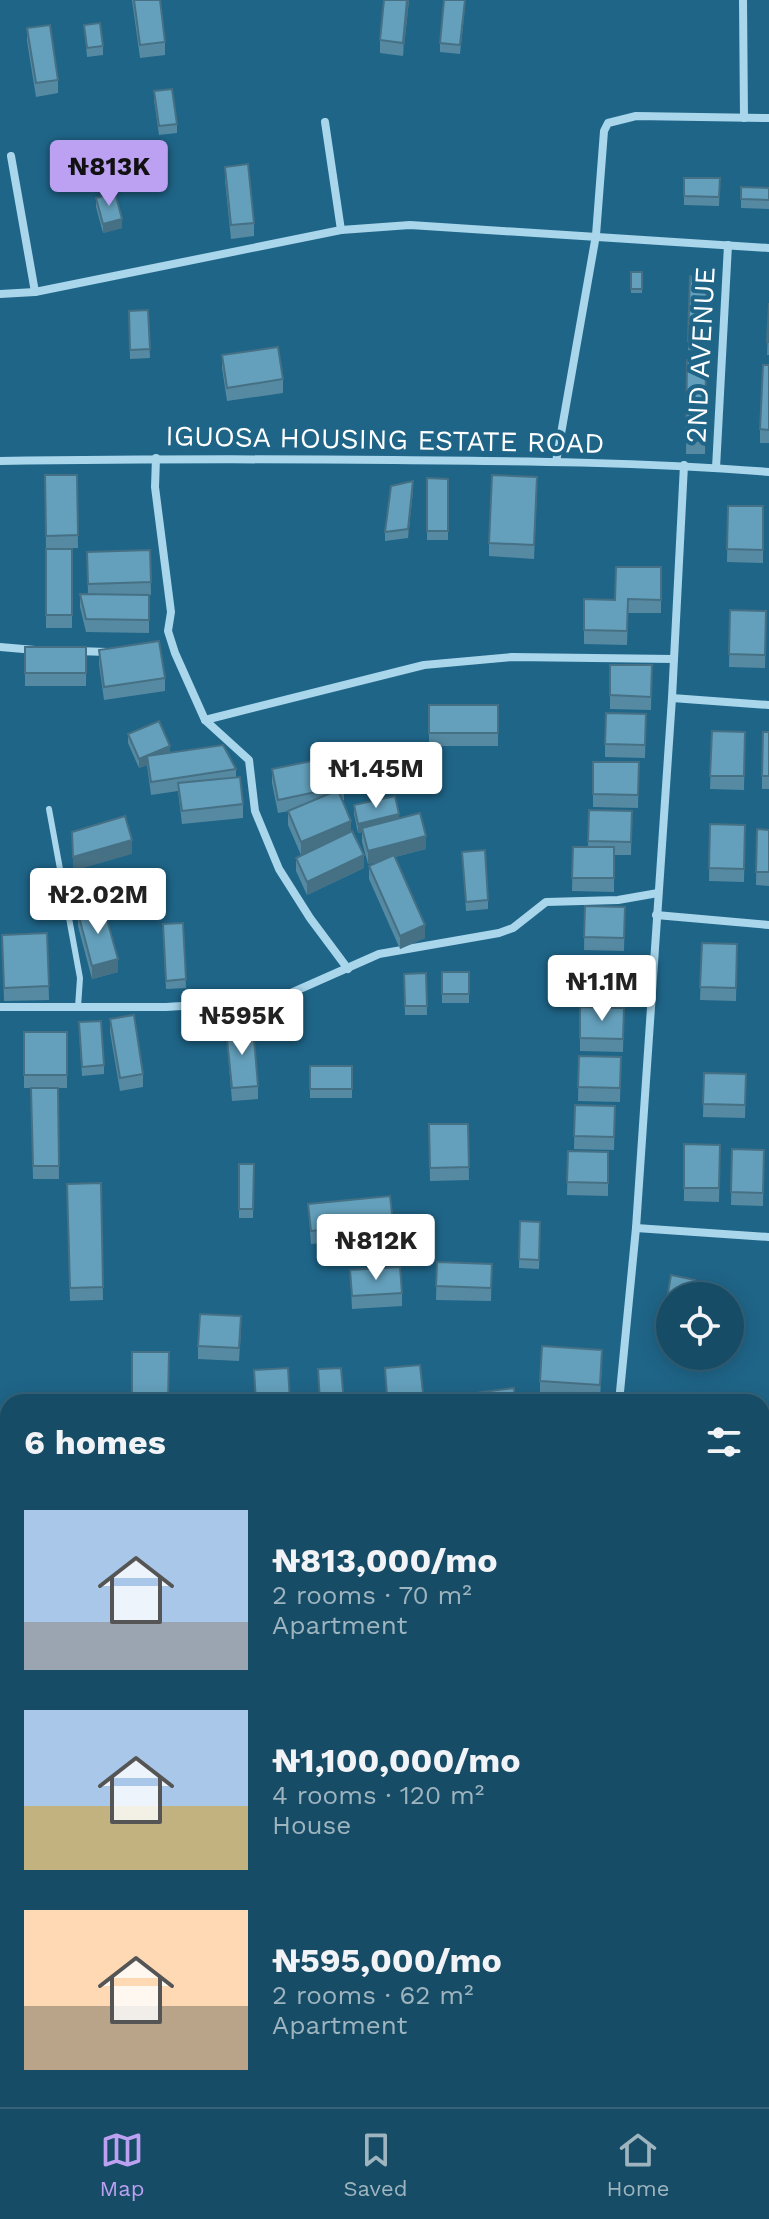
<!DOCTYPE html>
<meta charset="utf-8">
<style>
:root{--surface:#174c66;--page:#24566f;--text:#f1f3f6;--muted:#9eb4bf;--line:#36637a;--accent:#bca0f2}
body{margin:0;font-family:"Work Sans",sans-serif;background:var(--page);color:var(--text);height:100vh;display:flex;flex-direction:column;font-size:30px;white-space:nowrap}
*{box-sizing:border-box;margin:0}
p{font-size:26px;color:var(--muted)}
.icon{flex:none;width:44px;height:44px;fill:none;stroke:currentColor;stroke-width:2;stroke-linecap:round;stroke-linejoin:round}
.map{position:relative;flex:1;overflow:hidden}
.panel{position:absolute;left:0px;top:1394px;width:770px;height:714px;display:flex;flex-direction:column;background:var(--surface);border-radius:24px 24px 0 0;box-shadow:0 4px 20px #0003,0 0 0 2px var(--line)}
.panel>*{flex:none}
.fabs{position:absolute;left:656px;top:1282px;display:grid;gap:16px}
.fabs a{display:grid;place-items:center;width:88px;height:88px;border-radius:50%;background:var(--surface);box-shadow:0 4px 20px #0003,0 0 0 2px var(--line);font-size:40px}
.price{position:absolute;translate:-50% -68px;padding:0 18px;border-radius:8px;background:#fff;color:#222;font-size:26px;line-height:52px;filter:drop-shadow(0 2px 4px #0008)}
.price::after{content:'';position:absolute;left:50%;top:48px;width:24px;height:18px;margin-left:-12px;background:inherit;clip-path:polygon(0 0,100% 0,50% 100%)}
.price.on{background:var(--accent);color:#111}
ul{padding:0;list-style:none}
li{display:flex;align-items:center;gap:24px;height:200px;padding:0 24px}
li span{display:grid;place-items:center;flex:none;width:224px;height:160px;border-radius:0px;color:#555}
li>.icon{margin-inline-start:auto}
span .icon{width:96px;height:96px;fill:#fffc;stroke-width:1}
li b{font-size:34px}
h2{display:flex;justify-content:space-between;align-items:center;height:96px;padding:0 24px;font-size:34px}
.dock{display:flex;justify-content:space-around;align-items:center;height:112px;border-top:2px solid var(--line);background:var(--surface);font-size:22px;color:var(--muted)}
.dock a{display:grid;justify-items:center;gap:4px}
.dock .on{color:var(--accent)}
.map>svg:first-child{display:block}
.lines{fill:none;stroke-linecap:round;stroke-linejoin:round}
.service{stroke:#a9d6eb;stroke-width:6}
.minor{stroke:#a9d6eb;stroke-width:8}
.wall{fill:#568aa2}
.shaded-wall{fill:#467084}
.building{fill:#64a0bc;stroke:#467084;stroke-width:2}
.labels{text-anchor:middle;stroke-width:8;stroke-linejoin:round;paint-order:stroke}
.street-label{font-size:28px;fill:#fff;stroke:#1f6588}
</style>
<div class="map">
<svg width="769" height="2107" viewBox="0 0 769 2107">
<rect width="100%" height="100%" fill="#1f6588"/>
<g class="lines">
<!-- service -->
<path class="service" d="M49 809 80 978 78 1007"/>
<!-- minor -->
<g class="minor">
<path d="M743 0 744 118"/>
<path d="M325 122 341 230"/>
<path d="M11 156 35 292"/>
<path d="M0 294 35 292 341 230 410 225 769 248"/>
<path d="M156 458 155 487 171 612 168 631 175 653 205 720 249 760 255 811 279 869 310 918 348 969"/>
<path d="M0 461C131 459 262 459 394 460 519 461 644 462 769 472"/>
<path d="M556 462 596 235 604 131 608 123 636 116 769 118"/>
<path d="M716 468 728 245"/>
<path d="M0 647 35 650"/>
<path d="M77 651 107 652"/>
<path d="M672 698 769 705"/>
<path d="M205 720 424 665 512 657 674 659"/>
<path d="M656 915 769 925"/>
<path d="M0 1007H166L275 1000 379 954 499 933 513 928 546 902 618 900 658 893"/>
<path d="M636 1228 769 1237"/>
<path d="M619 1402 636 1228 672 698 684 465"/>
<path d="M762 1459 769 1458"/>
<path d="M0 1608 8 1609"/>
<path d="M762 1748 769 1747"/>
<path d="M762 1918 769 1913"/>
<path d="M719 2100 720 2107"/>
<path d="M267 2107 293 2100"/>
</g>
</g>
<!-- wall -->
<g class="wall">
<path d="M132 0H160L165 42V55L140 58Z"/>
<path d="M409 0 403 56 380 53V40Z"/>
<path d="M465 6 460 54 440 52V43Z"/>
<path d="M84 25 103 46V55L87 57Z"/>
<path d="M27 28 58 80V93L36 97 27 41Z"/>
<path d="M154 91 177 124V133L159 135 154 100Z"/>
<path d="M225 167 254 223V236L231 239 225 180Z"/>
<path d="M684 178H720L719 206 684 205Z"/>
<path d="M741 187 769 188V209L741 208Z"/>
<path d="M96 198 122 228 103 233 96 207Z"/>
<rect x="631" y="272" width="11" height="21"/>
<path d="M690 276H707L705 351 688 350Z"/>
<path d="M769 303V355H767Z"/>
<path d="M148 310 150 358 130 359 129 311Z"/>
<path d="M222 355 283 379V393L227 401 222 368Z"/>
<path d="M687 360H706L705 454H686Z"/>
<path d="M769 365V443H760V429Z"/>
<path d="M45 475H77L78 548 46 549Z"/>
<path d="M427 478 448 479V540H427Z"/>
<path d="M413 490 408 538 385 541V532Z"/>
<path d="M537 490 534 559 489 556V543Z"/>
<path d="M728 506H763V563L727 562Z"/>
<rect x="46" y="549" width="26" height="79"/>
<path d="M150 550 151 595H149V633L86 632 80 607V594H88L87 552Z"/>
<path d="M661 567V613H628L627 645 584 644V599L615 600Z"/>
<path d="M730 610 766 611 765 668 729 667Z"/>
<rect x="25" y="647" width="61" height="39"/>
<path d="M99 650 165 678V691L104 700 99 664Z"/>
<path d="M610 665H652L651 710 610 709Z"/>
<rect x="429" y="705" width="69" height="41"/>
<path d="M646 714 645 758 605 757V744Z"/>
<path d="M712 731 745 732 744 790 710 789Z"/>
<path d="M769 732V789H762V776Z"/>
<path d="M128 734 170 753 236 769V777L243 804V818L182 824 178 791 151 795 147 765 139 768 128 743Z"/>
<path d="M593 762H639L638 808 593 807Z"/>
<path d="M272 769 344 786V800H342L351 832 364 868 307 895 296 871V858L301 855 288 825V811H289L278 813 272 783Z"/>
<path d="M354 805 399 819 426 849 395 857 425 938 400 949 369 879V866L382 861 368 864 362 842V832L358 833 354 814Z"/>
<path d="M589 810 632 811 631 855H614V892L572 891 573 847H588Z"/>
<path d="M710 824 745 825 744 882 709 881Z"/>
<path d="M757 829 769 830V886L756 885Z"/>
<path d="M462 852 488 900V909L466 911Z"/>
<path d="M585 906 625 907 624 951 584 950Z"/>
<path d="M78 913 118 972 92 979 78 926Z"/>
<path d="M183 923 186 988 166 989 163 933Z"/>
<path d="M47 933 49 1000 4 1001 2 935Z"/>
<path d="M702 943 737 944 736 1001 700 1000Z"/>
<path d="M585 958 630 960 629 1005 584 1004Z"/>
<rect x="442" y="972" width="27" height="31"/>
<path d="M426 973 427 1015H405L404 974Z"/>
<path d="M580 1007 624 1008 623 1052 580 1051Z"/>
<path d="M110 1019 143 1074V1087L120 1091 110 1032Z"/>
<path d="M226 1029 258 1086V1099L232 1101Z"/>
<path d="M79 1031 104 1065V1074L82 1076Z"/>
<path d="M24 1032H67V1088H58L59 1179H33L31 1088H42H24Z"/>
<path d="M579 1056 621 1057 620 1102 578 1101Z"/>
<rect x="310" y="1066" width="42" height="32"/>
<path d="M704 1073 746 1074 745 1118 703 1117Z"/>
<path d="M575 1105 615 1106 614 1150 574 1149Z"/>
<path d="M429 1124H468L469 1180 430 1181Z"/>
<path d="M720 1145 719 1202 684 1201V1188Z"/>
<path d="M732 1149 764 1150 763 1206 731 1205Z"/>
<path d="M568 1151 608 1152V1196L567 1195Z"/>
<path d="M239 1164H254L253 1218H239Z"/>
<path d="M101 1183 103 1300 70 1301 67 1184Z"/>
<path d="M308 1204 393 1223V1237L311 1244Z"/>
<path d="M520 1221 540 1222 539 1269 519 1268Z"/>
<path d="M437 1262 492 1264 491 1301 436 1300Z"/>
<path d="M350 1270 402 1293V1306L352 1309Z"/>
<path d="M671 1275 695 1280V1289L693 1296H670V1307H667V1298Z"/>
<path d="M241 1330 239 1361 198 1359V1346Z"/>
<path d="M602 1364 600 1398 540 1394V1381Z"/>
<path d="M385 1368 423 1393V1402H387Z"/>
<path d="M769 1506V1658L762 1659V1507Z"/>
<path d="M769 1864V1896L766 1898 762 1890V1868Z"/>
<path d="M481 2100H537L539 2107H484Z"/>
<path d="M734 2100H762L769 2107H737Z"/>
</g>
<!-- shaded-wall -->
<g class="shaded-wall">
<path d="M407 0H409L403 56V43Z"/>
<path d="M122 219V228L103 233V224Z"/>
<path d="M413 481V490L408 538V529Z"/>
<path d="M170 746V755L147 756V765L139 768V759Z"/>
<path d="M399 814V823L362 828V832L358 833V824Z"/>
<path d="M351 821V834L301 855V842Z"/>
<path d="M426 836V849L368 864V851Z"/>
<path d="M132 840V854L73 871V857Z"/>
<path d="M364 855V868L307 895V882Z"/>
<path d="M425 925V938L400 949V936Z"/>
<path d="M118 959V972L92 979V966Z"/>
<path d="M769 1888V1896L766 1898V1889Z"/>
<path d="M769 2101V2107H754Z"/>
</g>
<!-- building -->
<g class="building">
<path d="M134 0H160L165 42 140 45Z"/>
<path d="M384 0H407L403 43 380 40Z"/>
<path d="M444 0H465L460 45 440 43Z"/>
<path d="M100 23 103 46 87 48 84 25Z"/>
<path d="M50 25 58 80 36 83 27 28Z"/>
<path d="M172 89 177 124 159 126 154 91Z"/>
<path d="M248 164 254 223 231 225 225 167Z"/>
<path d="M684 178H720L719 197 684 196Z"/>
<path d="M741 187 769 188V200L741 199Z"/>
<path d="M115 193 122 219 103 224 96 198Z"/>
<rect x="631" y="272" width="11" height="17"/>
<path d="M690 276H707L705 342 688 341Z"/>
<path d="M769 303V342H767Z"/>
<path d="M148 310 150 349 130 350 129 311Z"/>
<path d="M278 347 283 379 227 388 222 355Z"/>
<path d="M687 360H706L705 441H686Z"/>
<path d="M763 365H769V430L760 429Z"/>
<path d="M45 475H77L78 535 46 536Z"/>
<path d="M492 475 537 477 534 545 489 543Z"/>
<path d="M427 478 448 479V531H427Z"/>
<path d="M413 481 408 529 385 532 391 486Z"/>
<path d="M728 506H763V550L727 549Z"/>
<rect x="46" y="549" width="26" height="66"/>
<path d="M150 550 151 582 88 584 87 552Z"/>
<path d="M616 567H661V600L628 599 627 631 584 630V599L615 600Z"/>
<path d="M80 594 149 595V620L86 619Z"/>
<path d="M730 610 766 611 765 655 729 654Z"/>
<path d="M159 641 165 678 104 687 99 650Z"/>
<rect x="25" y="647" width="61" height="26"/>
<path d="M610 665H652L651 697 610 695Z"/>
<rect x="429" y="705" width="69" height="28"/>
<path d="M606 713 646 714 645 745 605 744Z"/>
<path d="M159 721 170 746 139 759 128 734Z"/>
<path d="M712 731 745 732 744 776H710Z"/>
<path d="M763 732H769V776H762Z"/>
<path d="M223 745 236 769 151 782 147 756Z"/>
<path d="M337 756 344 786 278 800 272 769Z"/>
<path d="M593 762H639L638 795 593 794Z"/>
<path d="M240 777 243 804 182 811 178 783Z"/>
<path d="M338 790 351 821 301 842 288 811Z"/>
<path d="M395 796 399 814 358 824 354 805Z"/>
<path d="M589 810 632 811 631 842 588 841Z"/>
<path d="M420 813 426 836 368 851 362 828Z"/>
<path d="M125 816 132 840 73 857 72 832Z"/>
<path d="M710 824 745 825 744 869 709 868Z"/>
<path d="M757 829 769 830V872H756Z"/>
<path d="M352 831 364 855 307 882 296 858Z"/>
<path d="M573 847H614V878H572Z"/>
<path d="M485 850 488 900 466 902 462 852Z"/>
<path d="M394 855 425 925 400 936 369 866Z"/>
<path d="M103 906 118 959 92 966 78 913Z"/>
<path d="M585 906 625 907 624 938 584 937Z"/>
<path d="M183 923 186 979 166 981 163 924Z"/>
<path d="M47 933 49 986 4 988 2 935Z"/>
<path d="M702 943 737 944 736 988 700 987Z"/>
<path d="M585 958 630 960 629 992 584 991Z"/>
<rect x="442" y="972" width="27" height="22"/>
<path d="M426 973 427 1006H405L404 974Z"/>
<path d="M580 1007 624 1008 623 1039 580 1038Z"/>
<path d="M134 1015 143 1074 120 1078 110 1019Z"/>
<path d="M101 1021 104 1065 82 1067 79 1022Z"/>
<path d="M253 1027 258 1086 232 1088 226 1029Z"/>
<rect x="24" y="1032" width="43" height="43"/>
<path d="M579 1056 621 1057 620 1088 578 1087Z"/>
<rect x="310" y="1066" width="42" height="23"/>
<path d="M704 1073 746 1074 745 1105 703 1104Z"/>
<path d="M31 1088H58L59 1166H33Z"/>
<path d="M575 1105 615 1106 614 1137 574 1136Z"/>
<path d="M429 1124H468L469 1167 430 1168Z"/>
<path d="M684 1144 720 1145 719 1188H684Z"/>
<path d="M732 1149 764 1150 763 1193 731 1192Z"/>
<path d="M568 1151 608 1152V1183L567 1182Z"/>
<path d="M239 1164H254L253 1209H239Z"/>
<path d="M101 1183 103 1287 70 1288 67 1184Z"/>
<path d="M390 1196 393 1223 311 1231 308 1204Z"/>
<path d="M520 1221 540 1222 539 1260 519 1259Z"/>
<path d="M437 1262 492 1264 491 1288 436 1286Z"/>
<path d="M400 1267 402 1293 352 1296 350 1270Z"/>
<path d="M671 1275 695 1280 692 1296H670V1299L667 1298Z"/>
<path d="M200 1314 241 1316 239 1348 198 1346Z"/>
<path d="M542 1346 602 1350 600 1385 540 1381Z"/>
<path d="M132 1352H169L168 1402H132Z"/>
<path d="M420 1365 423 1393 387 1396 385 1368Z"/>
<path d="M288 1368 290 1402H256L254 1370Z"/>
<path d="M341 1368 344 1402H320L318 1369Z"/>
<path d="M514 1388 515 1402H453L452 1396Z"/>
<path d="M769 1506V1641L762 1642V1507Z"/>
<path d="M769 1864V1888L766 1889 762 1881V1868Z"/>
<path d="M769 2073V2101L754 2107H742L739 2100H762V2076Z"/>
<path d="M486 2100H537L539 2107H488Z"/>
<path d="M82 2102 83 2107H67Z"/>
</g>
<g class="labels">
<!-- street labels -->
<g class="street-label">
<text transform="translate(700 355) rotate(-87)" y="10">2ND AVENUE</text>
<text transform="translate(385 439) rotate(1)" y="10">IGUOSA HOUSING ESTATE ROAD</text>
</g>
</g>
</svg>
<div class="fabs">
<a><svg class="icon" aria-label="locate" viewBox="0 0 24 24"><circle cx="12" cy="12" r="6"/><path d="M12 2v4M12 18v4M2 12h4M18 12h4"/></svg></a>
</div>
<b class="price on" style="left:109px;top:208px">₦813K</b>
<b class="price" style="left:376px;top:810px">₦1.45M</b>
<b class="price" style="left:98px;top:936px">₦2.02M</b>
<b class="price" style="left:602px;top:1023px">₦1.1M</b>
<b class="price" style="left:242px;top:1057px">₦595K</b>
<b class="price" style="left:376px;top:1282px">₦812K</b>
<section class="panel">
<h2>6 homes<svg class="icon" aria-label="filters" viewBox="0 0 24 24"><path d="M4 7h16M4 17h16"/><circle cx="9" cy="7" r="2"/><circle cx="15" cy="17" r="2"/></svg></h2>
<ul>
<li><span style="background:linear-gradient(#a9c7e8 70%,#9aa5b1 0)"><svg class="icon" aria-label="home" viewBox="0 0 24 24"><path d="M3 11l9-7 9 7M6 9v11h12V9"/></svg></span><div><b>₦813,000/mo</b><p>2 rooms · 70 m²</p><p>Apartment</p></div></li>
<li><span style="background:linear-gradient(#a9c7e8 60%,#c2b280 0)"><svg class="icon" aria-label="home" viewBox="0 0 24 24"><path d="M3 11l9-7 9 7M6 9v11h12V9"/></svg></span><div><b>₦1,100,000/mo</b><p>4 rooms · 120 m²</p><p>House</p></div></li>
<li><span style="background:linear-gradient(#ffd9b3 60%,#b9a48a 0)"><svg class="icon" aria-label="home" viewBox="0 0 24 24"><path d="M3 11l9-7 9 7M6 9v11h12V9"/></svg></span><div><b>₦595,000/mo</b><p>2 rooms · 62 m²</p><p>Apartment</p></div></li>
</ul>
</section>
</div>
<nav class="dock">
<a class="on"><svg class="icon" aria-label="map" viewBox="0 0 24 24"><path d="M3 6l6-2 6 2 6-2v14l-6 2-6-2-6 2zM9 4v14M15 6v14"/></svg>Map</a>
<a><svg class="icon" aria-label="saved" viewBox="0 0 24 24"><path d="M7 4h10v16l-5-4-5 4z"/></svg>Saved</a>
<a><svg class="icon" aria-label="home" viewBox="0 0 24 24"><path d="M3 11l9-7 9 7M6 9v11h12V9"/></svg>Home</a>
</nav>
